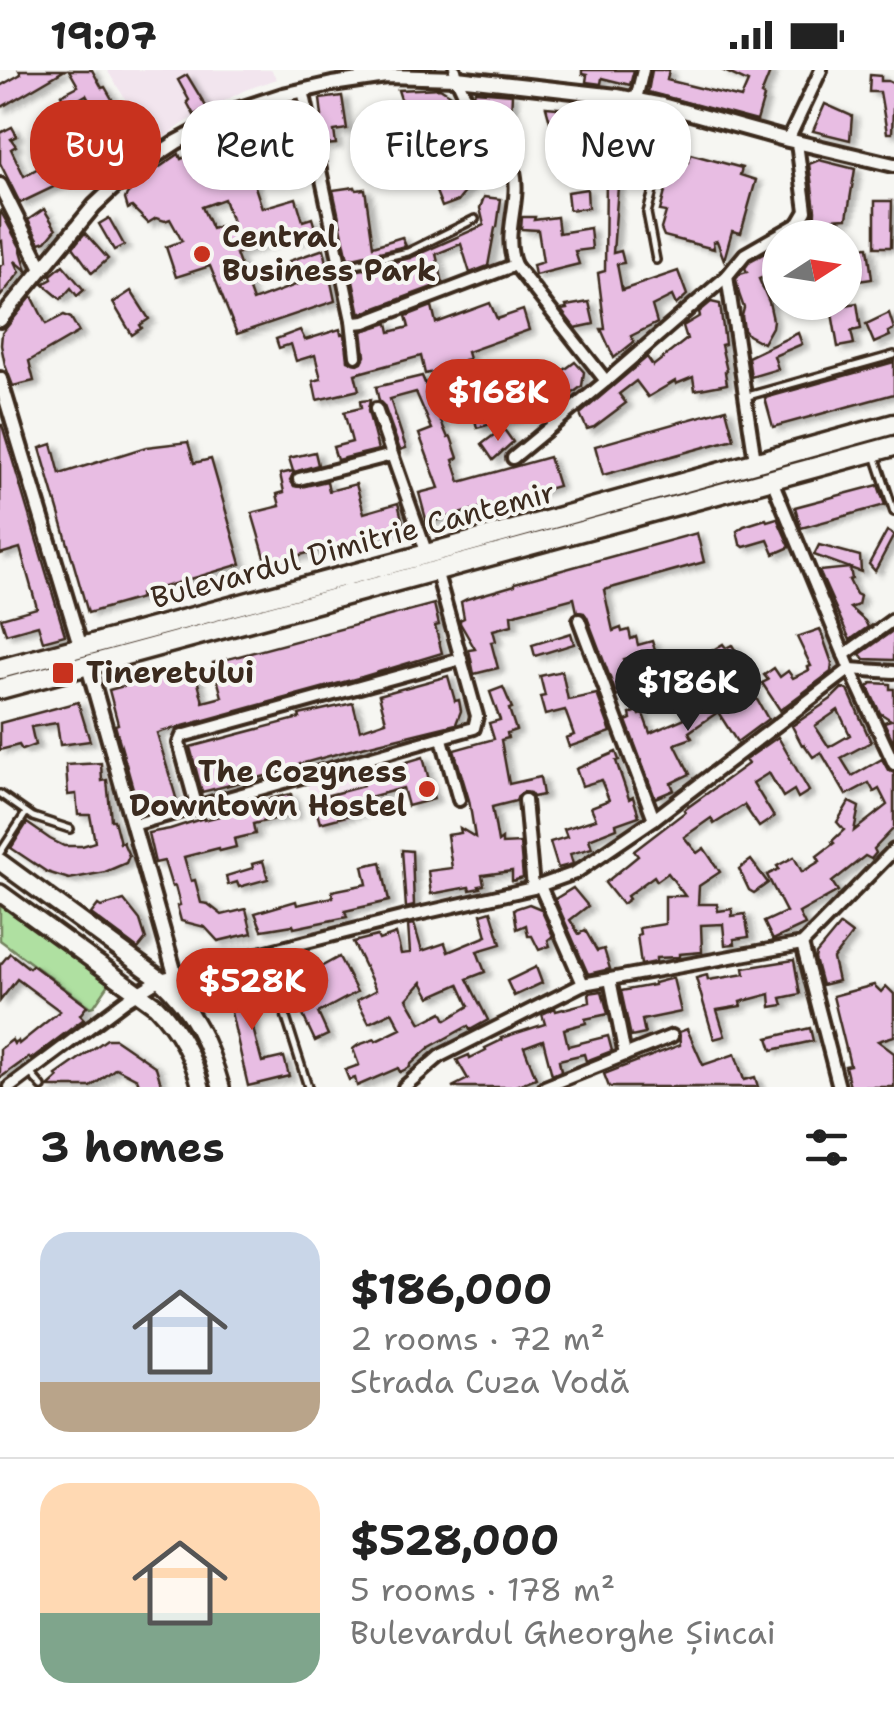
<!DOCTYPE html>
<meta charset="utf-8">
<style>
:root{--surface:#fff;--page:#f6f6f6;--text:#222;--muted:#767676;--line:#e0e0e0;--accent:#c8321e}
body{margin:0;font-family:"Shantell Sans",sans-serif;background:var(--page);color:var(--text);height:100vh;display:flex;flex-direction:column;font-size:38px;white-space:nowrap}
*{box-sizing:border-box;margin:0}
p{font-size:32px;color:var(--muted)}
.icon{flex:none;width:55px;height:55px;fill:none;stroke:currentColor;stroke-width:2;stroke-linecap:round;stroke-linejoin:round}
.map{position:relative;height:1017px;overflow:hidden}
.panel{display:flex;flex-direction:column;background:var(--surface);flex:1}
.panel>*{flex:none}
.top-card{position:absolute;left:30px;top:30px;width:835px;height:90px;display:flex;gap:20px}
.needle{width:65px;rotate:78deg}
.fabs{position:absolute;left:762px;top:150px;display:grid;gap:20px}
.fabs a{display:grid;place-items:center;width:100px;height:100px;border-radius:50%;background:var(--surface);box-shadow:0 2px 8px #0004;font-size:50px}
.price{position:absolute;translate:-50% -85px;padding:0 22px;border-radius:35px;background:var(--accent);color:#fff;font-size:32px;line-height:65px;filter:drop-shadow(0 2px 5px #0008)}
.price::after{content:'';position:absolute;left:50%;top:60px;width:30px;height:22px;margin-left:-15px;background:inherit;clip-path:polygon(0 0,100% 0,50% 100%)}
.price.active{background:#222;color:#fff}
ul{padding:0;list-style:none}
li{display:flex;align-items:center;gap:30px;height:250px;padding:0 40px}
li+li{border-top:2px solid var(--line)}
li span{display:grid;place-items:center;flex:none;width:280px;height:200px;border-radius:30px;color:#555}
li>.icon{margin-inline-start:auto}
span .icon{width:120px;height:120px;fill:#fffc;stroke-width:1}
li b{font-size:42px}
h2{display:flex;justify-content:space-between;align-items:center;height:120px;padding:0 40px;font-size:42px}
.tag{padding:0 35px;border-radius:40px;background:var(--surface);box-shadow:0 2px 8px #0004;font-size:35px;line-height:90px}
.tag.active{background:var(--accent);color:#fff}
.status{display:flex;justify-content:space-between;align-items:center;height:70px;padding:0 50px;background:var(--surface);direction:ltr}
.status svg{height:28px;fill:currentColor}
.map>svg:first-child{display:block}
.built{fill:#f2e5ee}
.green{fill:#afe0a1;stroke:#758560;stroke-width:2.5}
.building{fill:#e8bde3;stroke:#3b2a1e;stroke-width:2.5;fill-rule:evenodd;filter:url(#shadow)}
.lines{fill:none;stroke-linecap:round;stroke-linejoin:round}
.service-casing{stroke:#3b2a1e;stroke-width:12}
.minor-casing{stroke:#3b2a1e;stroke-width:18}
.tertiary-casing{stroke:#3b2a1e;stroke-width:20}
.secondary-casing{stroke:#3b2a1e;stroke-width:22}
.primary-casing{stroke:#3b2a1e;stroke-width:25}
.service{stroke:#f6f6f2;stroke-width:5}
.minor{stroke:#f6f6f2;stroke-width:10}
.tertiary{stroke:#f6f6f2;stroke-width:12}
.secondary{stroke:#f6f6f2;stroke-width:15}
.primary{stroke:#f6f6f2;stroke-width:18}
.poi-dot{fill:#c8321e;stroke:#f6f6f2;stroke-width:4}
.labels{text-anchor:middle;stroke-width:8;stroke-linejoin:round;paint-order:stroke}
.poi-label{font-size:30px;font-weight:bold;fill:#3b2a1e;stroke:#f6f6f2;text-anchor:start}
.street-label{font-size:30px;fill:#3b2a1e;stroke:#f6f6f2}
</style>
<div class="status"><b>19:07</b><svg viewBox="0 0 49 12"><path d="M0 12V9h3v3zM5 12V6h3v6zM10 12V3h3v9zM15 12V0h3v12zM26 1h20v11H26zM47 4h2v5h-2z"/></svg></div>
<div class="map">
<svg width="894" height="1017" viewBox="0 0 894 1017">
<defs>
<filter id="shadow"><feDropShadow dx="6" dy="3.5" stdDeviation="2.5" flood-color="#0004"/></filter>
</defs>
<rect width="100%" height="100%" fill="#f6f6f2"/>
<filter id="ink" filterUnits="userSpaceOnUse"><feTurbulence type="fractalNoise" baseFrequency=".01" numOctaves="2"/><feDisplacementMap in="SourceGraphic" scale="20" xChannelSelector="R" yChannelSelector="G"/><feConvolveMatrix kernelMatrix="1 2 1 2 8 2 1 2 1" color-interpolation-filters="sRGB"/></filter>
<g filter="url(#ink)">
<!-- built -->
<g class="built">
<path d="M107 0H271L277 9 245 20 187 51 154 75Z"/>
<path d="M358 700 364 724 371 723 376 741 318 756 307 713Z"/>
</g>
<!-- green -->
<path class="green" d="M0 833 109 914 94 936 90 937 0 870Z"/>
<!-- building -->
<g class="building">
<path d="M19 0H65L0 38V16L21 4Z"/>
<path d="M69 0H92L102 18 105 17 128 57 135 52 148 75 131 85 133 88 120 95 111 79 115 77 86 25 67 36 61 25 78 16Z"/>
<path d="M582 0H634L630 15 602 8 601 14 586 12 587 5 582 4Z"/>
<path d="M652 0H669L667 10 741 28 748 12 722 0H771L761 25 764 27 757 51 648 22Z"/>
<path d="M187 5 207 38 194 45 187 32 189 30 178 10Z"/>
<path d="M870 5 881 6V11H888L894 14 892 63H887L880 22H869Z"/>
<path d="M440 18 454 27 483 65 452 81 470 116 458 131 442 137 416 70 471 50 408 51 398 20Z"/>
<path d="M475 21 512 24 511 44 497 55 474 24Z"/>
<path d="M342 26 347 59 334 61 336 74 324 75 318 47 322 46 320 29Z"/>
<path d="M825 34 852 46 850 70 813 61Z"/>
<path d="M546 37 579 40 575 67 554 66Z"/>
<path d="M53 42 83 103 20 133 0 93V63L12 57 17 66 11 69 16 76 11 79 24 106 56 88 37 50Z"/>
<path d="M600 43 628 48 619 103 613 183 621 181 624 193 617 194 622 220 678 201 687 225 676 235 672 226 652 236 657 253 631 266 634 272 614 288 601 259H605L598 203 605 201 606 101 604 83 601 82 602 71 598 70Z"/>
<path d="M374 54 375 70 393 69 395 104 367 105 364 55Z"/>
<path d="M280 57 284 78 288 77 291 91 286 92 289 103 275 107 267 82H270L265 60Z"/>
<path d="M238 64 262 138 296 128 303 151 312 148 317 165 291 172 289 167 236 184 253 231 298 214 289 191 324 179 335 231 237 264 210 196 176 207 166 177 182 171 170 149 165 151 156 148 148 153 132 137 128 139 125 129 127 124 145 107 179 84 181 89ZM224 129 232 152 212 159 202 137Z"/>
<path d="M690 84 742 98 740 105 756 110 741 163 732 161 724 190 717 171 713 172 714 179 664 166 661 159 666 142 660 141 674 88 688 92Z"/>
<path d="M819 90 855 99 847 148 829 149 835 168H796L814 160 815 140 809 94Z"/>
<path d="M355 117 356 120 365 119 373 176 402 167 406 176 348 189 333 120Z"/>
<path d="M587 119 588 138 569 140 567 122Z"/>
<path d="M484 127 501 129 497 157 495 158 488 196 470 203 461 174 436 184 443 213 360 244 351 202 410 188 484 155 480 138Z"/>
<path d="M875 131H892L891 177H875Z"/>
<path d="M44 139 56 159 46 171 40 173 28 150Z"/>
<path d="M0 140 20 177 27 201 15 191 20 202 0 227V196L4 194 2 171 0 172Z"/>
<path d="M522 147H535L534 150 557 147 559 163 590 158 592 179 575 181 579 194 535 205 533 195 543 192 538 160 521 159Z"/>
<path d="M109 148 124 175 114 180 99 154Z"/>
<path d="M85 163 108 189 92 203 73 177Z"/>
<path d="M780 175V201L759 209 769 232 773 250 772 257 763 273 748 265 744 260 742 246 744 238 739 224 736 209 740 204 747 202 745 198 750 191Z"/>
<path d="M868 177 872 209 858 211 855 178Z"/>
<path d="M63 195 84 220 77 226 71 218 61 229 43 214 52 209 51 205Z"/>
<path d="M131 221 149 249 140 255 142 258 132 265 113 233Z"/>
<path d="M32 226 46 254 64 245 71 248 79 262 29 291 34 311 13 316 5 295 1 275 2 263Z"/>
<path d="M589 232 594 254 575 258 561 240 567 239 566 236Z"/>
<path d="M711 232 720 234 725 274 721 275 727 301 725 302 727 314 695 320 693 307 676 314 675 311 648 327 636 311 619 324 626 333 594 357 587 359 580 344 647 287 653 296 687 269 683 256 700 246 699 242Z"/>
<path d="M830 232H846V235L857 233 861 259 851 261 854 274 838 277Z"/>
<path d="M490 233 497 249 523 240 529 260 467 282 469 289 464 290 469 310 485 306 505 316 501 326 525 337 520 346 477 358 470 329 461 332 451 298 425 304 421 286 355 304 359 320 317 330 313 311 321 309 315 285 296 291 291 274 279 278 276 269 300 260 305 270 340 259 341 264H345L348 290 358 294 362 292 365 286 362 261 388 253 390 262 409 257 406 246 432 236 436 253Z"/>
<path d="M889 243 894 259 888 262 890 266 874 273 866 254Z"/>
<path d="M798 263 802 274 774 286 778 299 751 307 748 287Z"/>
<path d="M575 292 584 302 582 316 552 339 541 334 527 318 534 304H545L552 309Z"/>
<path d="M894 292V324L773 357 765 328Z"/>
<path d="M422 306 448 368 451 367 458 388 453 390 460 412 549 387 558 416 427 453 419 423 439 418 419 364 432 359 416 322 390 329 406 378 400 380 384 336 379 331 376 317Z"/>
<path d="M370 330 368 341 378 380 337 390 333 377 352 372 344 342 361 338 360 331Z"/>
<path d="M726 339 734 369 603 405 595 376Z"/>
<path d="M0 355H2L65 565 43 571 38 555 6 564 1 548 37 538 20 478 0 484Z"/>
<path d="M503 358 513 372 493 390 482 374Z"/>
<path d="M188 372 194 393 211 389 241 494 140 524 141 528 88 543 40 378 52 374 60 404 146 377Z"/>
<path d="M315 382 318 395 294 402 290 410 294 416 301 417 327 411 329 421 356 414 364 443 398 433 404 457 267 494 252 443 280 436 277 424 284 422 280 404 293 401 289 388Z"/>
<path d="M878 415 885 435 801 458 795 437Z"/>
<path d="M777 448 790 477 774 484 768 470 744 477 740 474 737 461 744 456 766 449 767 451Z"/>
<path d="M887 461 894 465 875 501 869 494Z"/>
<path d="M697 463 704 492 604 520 613 561 621 558 622 562 629 560 631 569 636 567 638 575 652 571 655 580 624 589 626 598 622 599 630 621 617 626 587 547 584 543 577 542 574 528 511 545 512 555 493 560 496 571 491 572 498 598 474 604 469 580 475 579 460 553V550L464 548 461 532 467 529 515 515V513Z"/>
<path d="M819 475 860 486 861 502 814 485Z"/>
<path d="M850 498 852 509 849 510 856 524 860 526 858 535 850 538 865 551 868 557 850 570 819 501Z"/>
<path d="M434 534 439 555 435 556 442 583 362 607 157 663 177 731 152 736 153 739 140 743 115 655 118 654 109 620 194 597 203 632 222 627 213 593Z"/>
<path d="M820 559 832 593 831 602 780 640 762 613 768 610 764 605 774 598 780 607 788 601 793 608 809 600 808 597 811 596 797 567Z"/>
<path d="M894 560V590L864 589 860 584Z"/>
<path d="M571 563 574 574 535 586 532 575Z"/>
<path d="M723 574 726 578 732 575 747 599 728 611 710 582Z"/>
<path d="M665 598 670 613 649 620 644 605Z"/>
<path d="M562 601 568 630 597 624 611 662 569 677 566 668 574 665 565 640 545 645 540 627 545 626 540 606Z"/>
<path d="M448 606 455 631 459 630 461 641 456 654 354 679 300 694 301 697 202 722 190 677 300 648 299 645 353 633 360 660 386 651 379 625Z"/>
<path d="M872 613 890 614V619H894V673L884 652 891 650 880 643 868 617Z"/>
<path d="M503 617 512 638 509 639 516 660 507 663 508 668 501 670 509 714 540 707 543 725 533 727 530 723 523 722 518 726 516 731 492 737 498 772 502 769V774L520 773 523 808 512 811V801L482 805 484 815 479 816 480 818 470 820 469 817 431 824 428 801 452 798 447 765 461 763 460 758 475 767 469 730 454 680 494 669 489 653 500 650 490 622Z"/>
<path d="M842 618 848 620 871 672 841 688 852 706 882 689 888 700 894 703V758L874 779 876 783 871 789 865 786 832 812 838 821 799 843 805 855 773 870 764 852 786 842 767 805 779 799 777 796 794 787 802 802 820 791 817 786 834 773 832 771 844 760 837 752 849 732 859 737 854 761 887 735 879 719 874 722 869 713 846 725 821 682 813 687 804 674 802 675 792 656 831 629ZM838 640 850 665 829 677 815 656Z"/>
<path d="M676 619 688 620 701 639 729 620 736 631 752 621 768 649 737 672 718 642 689 662 692 668 675 674 690 704 671 713 674 720 655 728 626 651 631 649 630 644 638 641 640 645 643 644 650 663 685 648 673 629Z"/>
<path d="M78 632 90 671 60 675 57 653 31 657 35 675 22 680 19 675 0 680V653Z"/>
<path d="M778 667 809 721 798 728 794 720 783 727 769 703 753 713 774 747 759 757 744 735 714 754 711 748 684 767 697 783 704 778 720 802 699 816 698 834H717L718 841 732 839V846L745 844 749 867 734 869 735 874 725 875 723 854 701 855 702 882 679 884V887L656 888V892L641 895 637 865 640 864 639 858 665 854V826H685L668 803 657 811 654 806 627 826 629 829 622 834 605 813 638 786 634 781 685 742 684 740 748 694 745 690Z"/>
<path d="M616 682 619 690 616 691 629 729 633 727 639 746 616 754 617 758 589 769 592 778 570 784 573 794 558 798 550 772 567 767 564 759 596 749 591 737 609 730 601 710 582 716 576 699Z"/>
<path d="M423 687 434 729 408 736 403 718 370 727 373 739 320 753 316 739 321 738 318 728 363 716 360 706Z"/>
<path d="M101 693 102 711 107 710 111 750H114L120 773 123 772 129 786 126 793 105 802 69 809 47 802 11 778 27 753 50 769 64 776H82L95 772 90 745H78L76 724 68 725 66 695Z"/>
<path d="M291 724 296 744 253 754 255 764 234 769 236 777 220 781 219 778 184 787 191 811 195 810 201 833 208 834 222 845 246 839 252 863 218 871 205 857 181 851 177 836 180 835 175 816 172 817 164 791 155 793 148 763 170 759 204 748V750L228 744 227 742 262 734 261 731Z"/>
<path d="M402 780 412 781 414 836 406 838Z"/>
<path d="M751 790 768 813 754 823 749 820 739 799Z"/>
<path d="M263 791 268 809 239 817 237 812 228 815 226 806 253 798 252 794Z"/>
<path d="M381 792 389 831 345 841 347 847 294 858 293 855 262 860 255 843 296 831 297 835 333 827 332 821 367 814 363 796Z"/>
<path d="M573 818 588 836 570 850 579 864 585 860 597 881 604 879 610 899 588 904 555 829Z"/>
<path d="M124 830 140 850 146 869 138 879 91 844 98 835 101 837Z"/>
<path d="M529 834 541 839 553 866 548 870 550 876 539 880 532 866H528L526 855 517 859 514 839Z"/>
<path d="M491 841 501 874 477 881 485 902 467 909 488 950 470 960 468 956 430 977 410 995V997L400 1002 398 998 357 1016 355 1008 349 1010 345 1000 359 995 353 979 358 975 375 969 376 971 401 959 392 942 369 953 357 930 376 920 353 872 377 866 379 870 396 864 401 884 410 883 408 855 414 854 422 881 445 873 448 882 487 866 481 844ZM422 912 430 927 459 914 469 936 446 950 442 942 421 953 407 929Z"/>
<path d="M840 855 852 864 833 889 838 911 822 915 815 889 816 884Z"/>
<path d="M10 883 29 898 32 895 87 936 80 945 84 949 31 989 29 987 0 1008V979L12 970 14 974 18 971 19 974 60 941 17 909 0 931V895Z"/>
<path d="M308 883 315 900 339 887 357 922 318 943 328 965 315 971 294 926 291 928 277 894 292 887 293 890Z"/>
<path d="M794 890 800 924 781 928 783 935 771 937 770 924 740 932 741 936 717 940 725 966 714 969 696 908 707 905 708 910 745 904 744 898Z"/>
<path d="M536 897 542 913 514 926 507 911Z"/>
<path d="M263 906 268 925 248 930 254 962 262 992 284 987 289 1006 248 1016 225 916Z"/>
<path d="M673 908 681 942 642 950 645 964 631 967 621 921 654 915V913Z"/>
<path d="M874 915 881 922 886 916 894 924V966L878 971 894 983V1017H850L845 996 850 995 833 926Z"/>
<path d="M602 921 608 944 585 949 586 953 564 959 568 976 608 966 612 981 586 991 584 984 559 990 561 1001 552 1005 543 970 524 977 536 1008 513 1017H452L468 1009 457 990 469 985 470 988 486 980 485 978 502 970 501 968 545 954 542 944 555 938 556 941 590 932 589 923Z"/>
<path d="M810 958 813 971 772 980 768 968Z"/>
<path d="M687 959 703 995 735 984 744 1010 755 1007 758 1017H609L604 1004 680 975 679 962Z"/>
<path d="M107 969H115L156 997 161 1014 156 1017H140L137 1009 116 998 91 1017H48L58 1008 56 1005Z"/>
</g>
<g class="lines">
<defs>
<g id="service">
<path d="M656 190 647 143 674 43"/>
<path d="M343 197 408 182 475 149"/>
<path d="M748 326 894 285"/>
<path d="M876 388 894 442"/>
<path d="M0 724 33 747 70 759"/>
<path d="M0 783 26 743"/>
<path d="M266 885 308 1017"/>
<path d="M31 1004 42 1017"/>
</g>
<g id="minor">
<path d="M455 0C463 41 507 67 514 101 521 133 502 164 515 195L606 311 727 206 745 184 799 153 806 141 797 73"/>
<path d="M303 20 352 250 355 253 365 252 515 195"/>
<path d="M636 29 643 0"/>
<path d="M788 70 821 0"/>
<path d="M727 206 755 391"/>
<path d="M352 250 356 286"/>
<path d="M376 339 427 484"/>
<path d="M513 388 606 311"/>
<path d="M771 408 850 599 894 694"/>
<path d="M299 409 392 385"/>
<path d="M579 550 654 749"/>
<path d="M844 585 894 549"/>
<path d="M442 669 459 730"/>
<path d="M525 730 533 818"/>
<path d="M197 738 179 673 182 666 461 589"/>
<path d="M133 755 474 658 477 646 436 500"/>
<path d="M540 816 583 914"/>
<path d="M802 874 839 1017"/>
<path d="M610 909 625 985"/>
<path d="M10 1017 126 930 160 909 401 848 533 818 575 803 654 749 850 599 894 602"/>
<path d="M404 1017 440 986 583 914 802 874 894 780"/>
<path d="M545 1017 672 966"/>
</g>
<g id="tertiary">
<path d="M0 115 42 199"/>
<path d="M0 250 94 136 113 118 151 89 177 72 237 40 283 25 332 14 386 6 457 8 617 26 662 35 788 70 894 95"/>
<path d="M0 309 81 578"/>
<path d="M88 596 183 932"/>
</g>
<g id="secondary">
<path d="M0 792 160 909C193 940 209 974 221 1017"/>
<path d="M0 823 156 936C179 960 192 985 201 1017"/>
</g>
<g id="primary">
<path d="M0 599 427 484 894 354"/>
<path d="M0 619 894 376"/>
</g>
</defs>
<!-- service casing -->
<use href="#service" class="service-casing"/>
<!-- minor casing -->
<use href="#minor" class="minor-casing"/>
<!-- tertiary casing -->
<use href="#tertiary" class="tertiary-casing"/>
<!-- secondary casing -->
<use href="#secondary" class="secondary-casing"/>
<!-- primary casing -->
<use href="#primary" class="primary-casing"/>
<!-- service -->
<use href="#service" class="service"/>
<!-- minor -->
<use href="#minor" class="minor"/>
<!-- tertiary -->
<use href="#tertiary" class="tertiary"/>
<!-- secondary -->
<use href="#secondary" class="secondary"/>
<!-- primary -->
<use href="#primary" class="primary"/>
</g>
</g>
<!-- markers -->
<g class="poi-dot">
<circle cx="202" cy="184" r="10"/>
<rect x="51" y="591" width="24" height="24" rx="5"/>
<circle cx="427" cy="719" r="10"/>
</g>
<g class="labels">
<!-- poi labels -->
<g class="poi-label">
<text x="222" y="177">Central<tspan x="222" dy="34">Business Park</tspan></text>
<text x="86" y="613">Tineretului</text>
<text x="407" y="712" text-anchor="end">The Cozyness<tspan x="407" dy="34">Downtown Hostel</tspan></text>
</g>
<!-- street labels -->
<g class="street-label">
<text transform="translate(353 475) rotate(-15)" y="10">Bulevardul Dimitrie Cantemir</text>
</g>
</g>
</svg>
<div class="fabs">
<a><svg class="needle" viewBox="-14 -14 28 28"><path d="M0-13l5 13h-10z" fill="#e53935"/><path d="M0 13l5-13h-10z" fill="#767676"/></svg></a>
</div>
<b class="price" style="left:498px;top:374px">$168K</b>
<b class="price active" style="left:688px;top:664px">$186K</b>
<b class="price" style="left:252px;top:963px">$528K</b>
<div class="top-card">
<a class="tag active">Buy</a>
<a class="tag">Rent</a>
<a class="tag">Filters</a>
<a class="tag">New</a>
</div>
</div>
<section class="panel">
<h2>3 homes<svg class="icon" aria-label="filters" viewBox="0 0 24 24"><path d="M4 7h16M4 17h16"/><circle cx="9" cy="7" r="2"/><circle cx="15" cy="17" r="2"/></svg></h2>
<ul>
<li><span style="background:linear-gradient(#c9d6e8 75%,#b9a48a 0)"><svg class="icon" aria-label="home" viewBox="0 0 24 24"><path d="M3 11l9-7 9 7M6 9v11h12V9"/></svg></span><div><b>$186,000</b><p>2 rooms · 72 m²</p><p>Strada Cuza Vodă</p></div></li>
<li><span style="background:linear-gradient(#ffd9b3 65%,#7fa58c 0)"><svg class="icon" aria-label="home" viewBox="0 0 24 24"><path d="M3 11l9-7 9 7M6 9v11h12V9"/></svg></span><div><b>$528,000</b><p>5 rooms · 178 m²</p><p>Bulevardul Gheorghe Șincai</p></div></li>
</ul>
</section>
